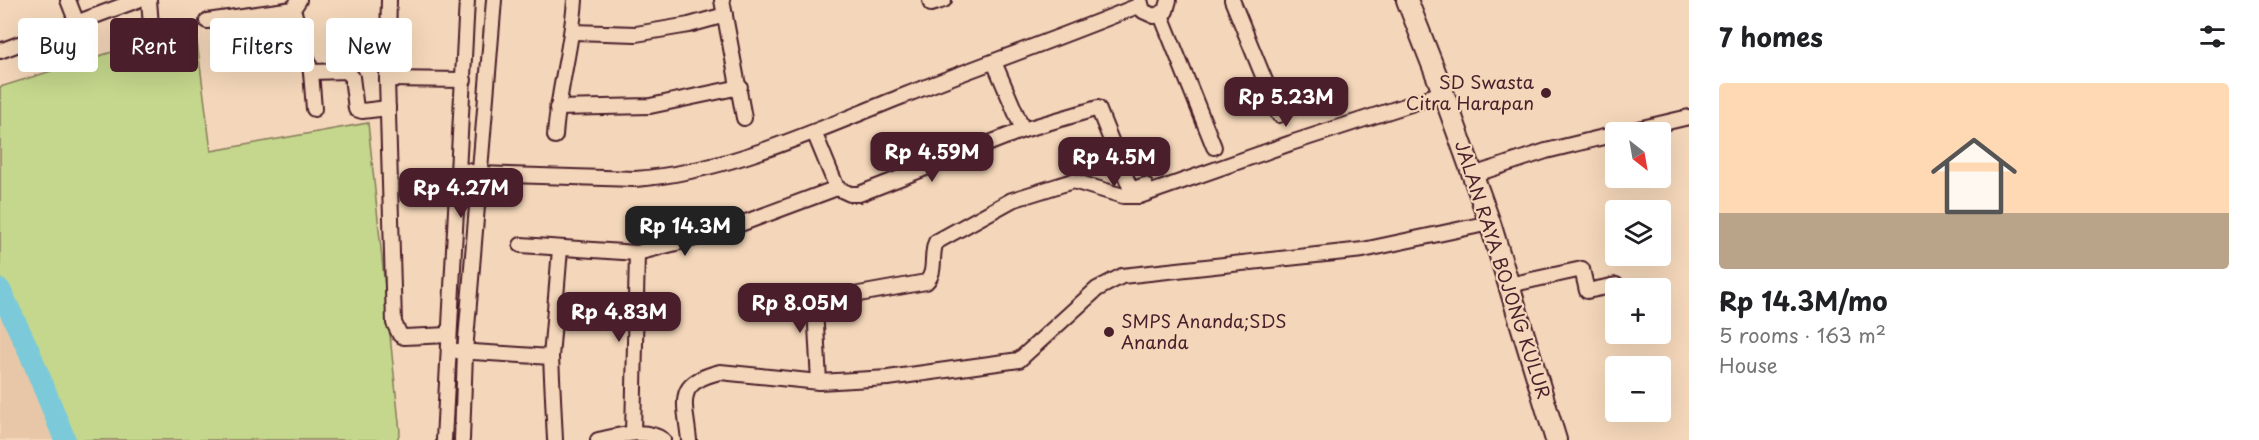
<!DOCTYPE html>
<meta charset="utf-8">
<style>
:root{--surface:#fff;--page:#f2f2f2;--text:#202124;--muted:#757577;--line:#e0e0e0;--accent:#4a1f2b}
body{margin:0;font-family:"Playpen Sans",sans-serif;background:var(--page);color:var(--text);height:100vh;display:flex;flex-direction:column;font-size:22px;white-space:nowrap}
*{box-sizing:border-box;margin:0}
p{font-size:20px;color:var(--muted)}
.icon{flex:none;width:33px;height:33px;fill:none;stroke:currentColor;stroke-width:2;stroke-linecap:round;stroke-linejoin:round}
.map{position:relative;flex:1;overflow:hidden}
.side{display:flex;flex-direction:column;background:var(--surface);width:570px}
.side>*{flex:none}
.guide{position:absolute;left:18px;top:18px;width:570px;height:54px;display:flex;gap:12px}
.needle{width:39px;rotate:149deg}
.tools{position:absolute;left:1605px;top:122px;display:grid;gap:12px}
.tools a{display:grid;place-items:center;width:66px;height:66px;border-radius:6px;background:var(--surface);box-shadow:0 6px 24px #0002;font-size:30px}
.price{position:absolute;translate:-50% -51px;padding:0 14px;border-radius:12px;background:var(--accent);color:#fff;font-size:20px;line-height:39px;filter:drop-shadow(0 2px 3px #0008)}
.price::after{content:'';position:absolute;left:50%;top:36px;width:18px;height:14px;margin-left:-9px;background:inherit;clip-path:polygon(0 0,100% 0,50% 100%)}
.price.selected{background:#222;color:#fff}
ul{padding:0;list-style:none}
li{display:grid;align-content:center;gap:12px;height:318px;padding:0 30px}
li+li{border-top:2px solid var(--line)}
li span{display:grid;place-items:center;height:186px;border-radius:6px;color:#555}
li>.icon{margin-inline-start:auto}
span .icon{width:108px;height:108px;fill:#fffc;stroke-width:1}
li b{font-size:26px}
h2{display:flex;justify-content:space-between;align-items:center;height:72px;padding:0 30px;font-size:26px}
.pill{padding:0 21px;border-radius:6px;background:var(--surface);box-shadow:0 6px 24px #0002;font-size:21px;line-height:54px}
.pill.selected{background:var(--accent);color:#fff}
main{display:flex;flex:1;min-height:0}
.map>svg:first-child{display:block}
.built{fill:#e7c7a7}
.green{fill:#c4d78c;stroke:#877b5c;stroke-width:1.5}
.lines{fill:none;stroke-linecap:round;stroke-linejoin:round}
.river{stroke:#7ccad9;stroke-width:22}
.street-casing{stroke:#4a1f2b;stroke-width:18}
.secondary-casing{stroke:#4a1f2b;stroke-width:24}
.street{stroke:#f4d7ba;stroke-width:14}
.secondary{stroke:#f4d7ba;stroke-width:20}
.poi-dot{fill:#4a1f2b;stroke:#f4d7ba;stroke-width:2}
.labels{text-anchor:middle;stroke-width:4.5;stroke-linejoin:round;paint-order:stroke}
.poi-label{font-size:18px;fill:#4a1f2b;stroke:#f4d7ba;text-anchor:end}
.street-label{font-size:18px;fill:#4a1f2b;stroke:#f4d7ba}
</style>
<main>
<div class="map">
<svg width="1689" height="440" viewBox="0 0 1689 440">
<rect width="100%" height="100%" fill="#f4d7ba"/>
<filter id="ink" filterUnits="userSpaceOnUse"><feTurbulence type="fractalNoise" baseFrequency=".0167" numOctaves="2"/><feDisplacementMap in="SourceGraphic" scale="12" xChannelSelector="R" yChannelSelector="G"/><feConvolveMatrix kernelMatrix="1 2 1 2 8 2 1 2 1" color-interpolation-filters="sRGB"/></filter>
<g filter="url(#ink)">
<!-- built -->
<path class="built" d="M0 290 29 351 65 440H0Z"/>
<!-- green -->
<path class="green" d="M195 26 211 151 368 123 400 432 397 440H64L56 416 0 290V87Z"/>
<g class="lines">
<!-- river -->
<path class="river" d="M0 290 29 351 65 440"/>
<defs>
<g id="street">
<path d="M68 0 77 23"/>
<path d="M149 0 151 26"/>
<path d="M299 0 293 9 311 72 347 71 352 77 356 109 362 111 388 108"/>
<path d="M389 0 387 79 394 323 400 335 404 337 449 335"/>
<path d="M722 0 744 118"/>
<path d="M930 0 931 4 944 0"/>
<path d="M1140 0 1143 11 1154 16 1166 11 1169 0"/>
<path d="M1232 0 1279 115"/>
<path d="M1161 15 1214 147"/>
<path d="M207 21 293 9"/>
<path d="M573 32 636 34 689 25 725 15"/>
<path d="M0 51 138 0"/>
<path d="M994 62 1023 130"/>
<path d="M311 72 314 109"/>
<path d="M387 79 464 80"/>
<path d="M557 108 650 106 740 87"/>
<path d="M814 132 837 188 850 194H859L1023 130 1098 108 1131 190 1145 185"/>
<path d="M1625 132 1689 117"/>
<path d="M555 136C558 90 572 46 575 0"/>
<path d="M459 169 481 174 635 179C729 172 816 130 903 96 982 65 1062 37 1140 5"/>
<path d="M1473 175 1546 151 1616 134"/>
<path d="M521 245 637 253 719 232 837 188"/>
<path d="M1509 285 1582 269 1587 291 1616 285"/>
<path d="M457 351 551 357"/>
<path d="M819 382 815 307 820 301 926 282C937 272 930 255 936 242L1012 200 1073 181 1123 196H1140L1291 143 1417 102 1443 92"/>
<path d="M633 433 637 253"/>
<path d="M444 440 467 0"/>
<path d="M462 440 465 352 494 0"/>
<path d="M555 440 551 357 560 249"/>
<path d="M598 440C618 436 645 427 663 440"/>
<path d="M689 440C685 401 674 383 720 372L819 382 888 378 1019 360 1097 289 1122 276 1363 250 1490 223"/>
</g>
<path id="secondary" d="M1407 0 1443 92 1490 223 1556 440"/>
</defs>
<!-- street casing -->
<use href="#street" class="street-casing"/>
<!-- secondary casing -->
<use href="#secondary" class="secondary-casing"/>
<!-- street -->
<use href="#street" class="street"/>
<!-- secondary -->
<use href="#secondary" class="secondary"/>
</g>
</g>
<!-- markers -->
<g class="poi-dot">
<circle cx="1546" cy="93" r="6"/>
<circle cx="1109" cy="332" r="6"/>
</g>
<g class="labels">
<!-- poi labels -->
<g class="poi-label">
<text x="1534" y="89">SD Swasta<tspan x="1534" dy="21">Citra Harapan</tspan></text>
<text x="1121" y="328" text-anchor="start">SMPS Ananda;SDS<tspan x="1121" dy="21">Ananda</tspan></text>
</g>
<!-- street labels -->
<g class="street-label">
<text transform="translate(1502 270) rotate(72)" y="6">JALAN RAYA BOJONG KULUR</text>
</g>
</g>
</svg>
<div class="tools">
<a><svg class="needle" viewBox="-14 -14 28 28"><path d="M0-13l5 13h-10z" fill="#e53935"/><path d="M0 13l5-13h-10z" fill="#757577"/></svg></a>
<a><svg class="icon" aria-label="layers" viewBox="0 0 24 24"><path d="M12 4l9 5-9 5-9-5zM3 14l9 5 9-5"/></svg></a>
<a>+</a>
<a>−</a>
</div>
<b class="price" style="left:1286px;top:128px">Rp 5.23M</b>
<b class="price" style="left:932px;top:183px">Rp 4.59M</b>
<b class="price" style="left:1114px;top:188px">Rp 4.5M</b>
<b class="price" style="left:461px;top:219px">Rp 4.27M</b>
<b class="price selected" style="left:685px;top:257px">Rp 14.3M</b>
<b class="price" style="left:800px;top:334px">Rp 8.05M</b>
<b class="price" style="left:619px;top:343px">Rp 4.83M</b>
<div class="guide">
<a class="pill">Buy</a>
<a class="pill selected">Rent</a>
<a class="pill">Filters</a>
<a class="pill">New</a>
</div>
</div>
<section class="side">
<h2>7 homes<svg class="icon" aria-label="filters" viewBox="0 0 24 24"><path d="M4 7h16M4 17h16"/><circle cx="9" cy="7" r="2"/><circle cx="15" cy="17" r="2"/></svg></h2>
<ul>
<li><span style="background:linear-gradient(#ffd9b3 70%,#b9a48a 0)"><svg class="icon" aria-label="home" viewBox="0 0 24 24"><path d="M3 11l9-7 9 7M6 9v11h12V9"/></svg></span><div><b>Rp 14.3M/mo</b><p>5 rooms · 163 m²</p><p>House</p></div></li>
</ul>
</section>
</main>
